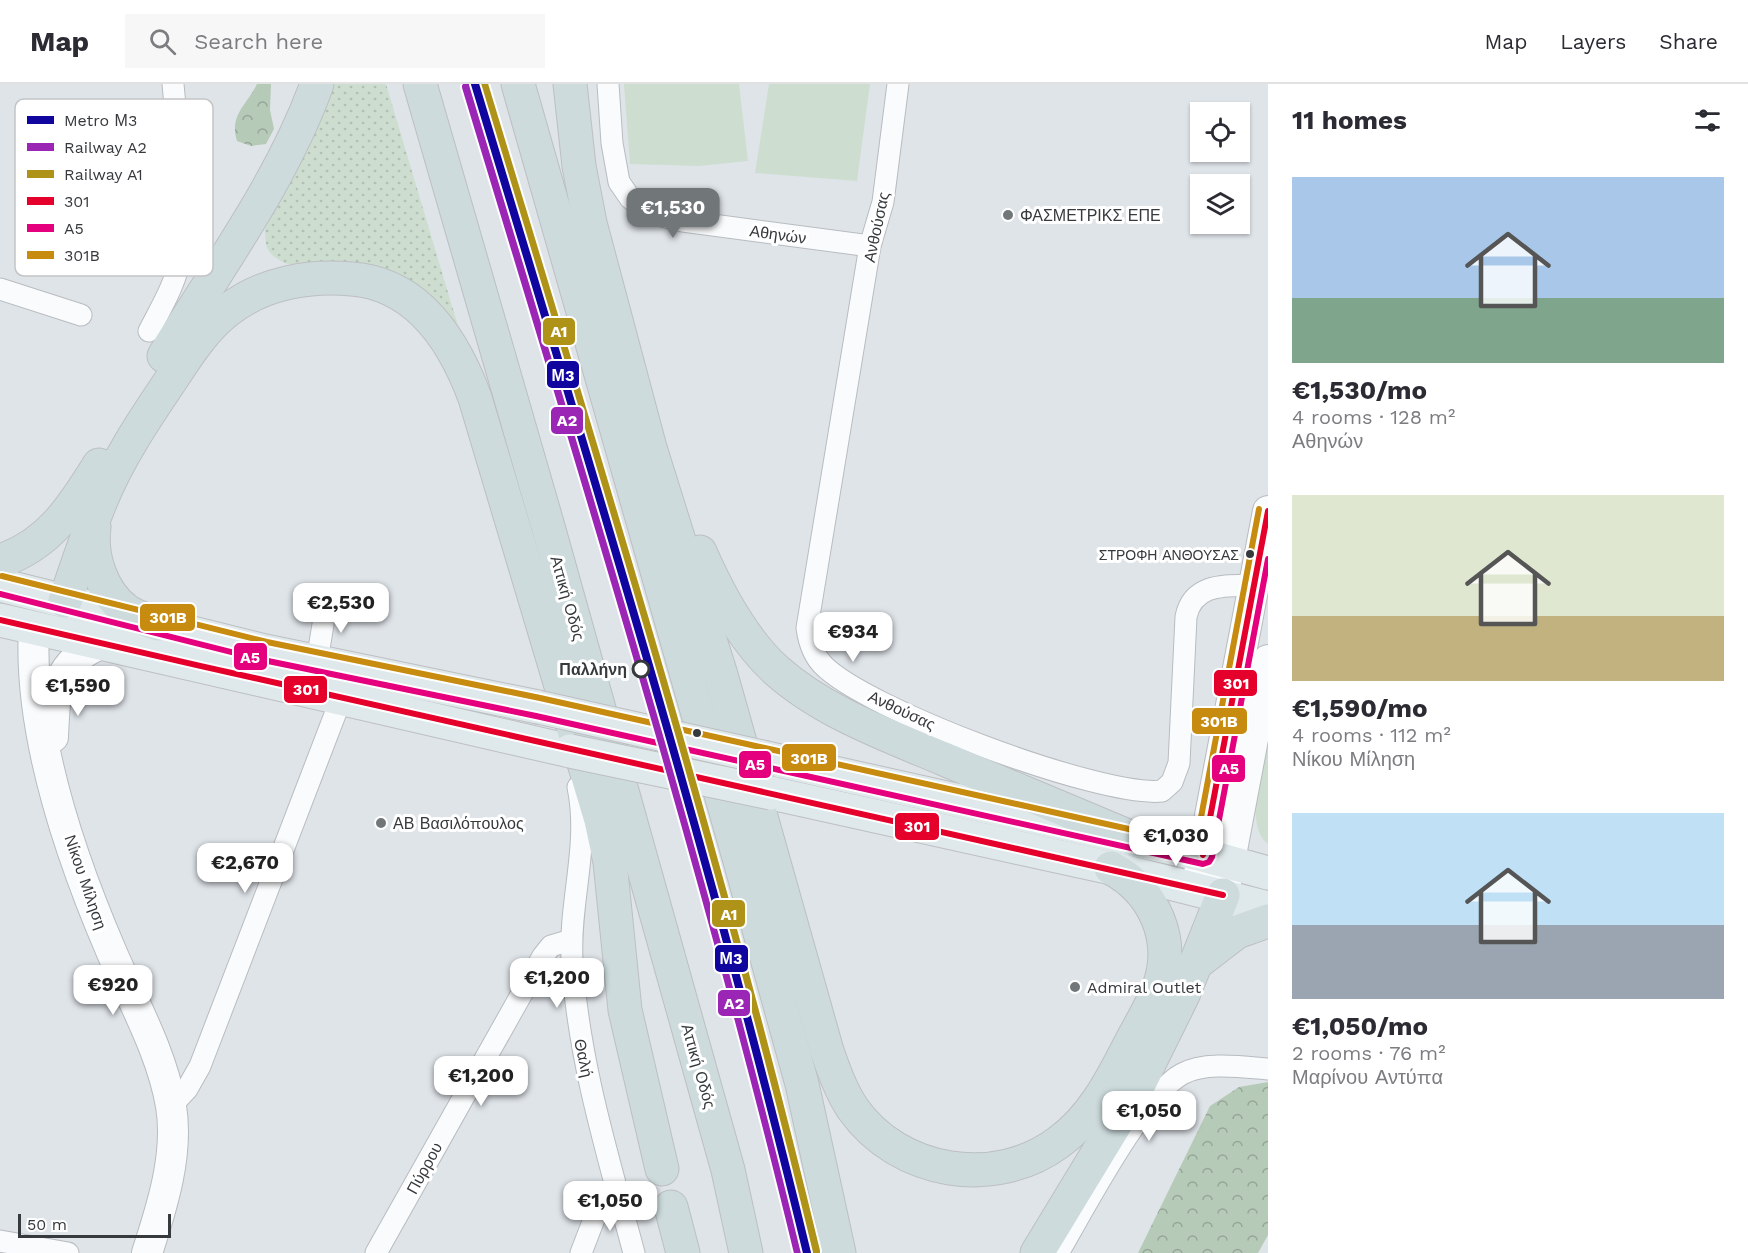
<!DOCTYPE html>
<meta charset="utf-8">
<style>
:root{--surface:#fff;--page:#f7f7f7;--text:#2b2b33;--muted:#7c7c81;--line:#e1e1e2;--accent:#717679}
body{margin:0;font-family:"Work Sans",sans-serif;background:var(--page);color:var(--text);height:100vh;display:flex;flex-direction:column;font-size:22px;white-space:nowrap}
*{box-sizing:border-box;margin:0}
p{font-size:20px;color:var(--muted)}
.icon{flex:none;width:33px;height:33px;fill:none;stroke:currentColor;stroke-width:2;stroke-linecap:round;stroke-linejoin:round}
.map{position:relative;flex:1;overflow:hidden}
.drawer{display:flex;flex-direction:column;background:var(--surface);width:480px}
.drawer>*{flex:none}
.controls{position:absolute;left:1190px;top:18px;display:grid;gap:12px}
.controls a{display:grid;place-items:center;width:60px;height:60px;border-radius:0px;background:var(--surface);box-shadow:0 2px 4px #0004;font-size:30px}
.scale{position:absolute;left:18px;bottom:15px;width:153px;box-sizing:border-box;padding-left:6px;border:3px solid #363a3d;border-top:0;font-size:16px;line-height:21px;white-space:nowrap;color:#363a3d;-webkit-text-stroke:4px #fff;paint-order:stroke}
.price{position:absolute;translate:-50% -51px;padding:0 14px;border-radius:12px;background:#fff;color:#222;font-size:20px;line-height:39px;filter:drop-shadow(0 2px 3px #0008)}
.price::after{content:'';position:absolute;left:50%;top:36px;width:18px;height:14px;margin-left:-9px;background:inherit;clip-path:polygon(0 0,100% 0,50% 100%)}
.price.active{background:var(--accent);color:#fff}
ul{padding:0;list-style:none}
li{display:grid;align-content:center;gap:12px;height:318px;padding:0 24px}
li span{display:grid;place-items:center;height:186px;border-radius:0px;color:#555}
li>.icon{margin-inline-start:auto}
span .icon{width:108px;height:108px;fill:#fffc;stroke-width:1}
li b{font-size:26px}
h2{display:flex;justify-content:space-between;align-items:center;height:72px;padding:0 24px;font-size:26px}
header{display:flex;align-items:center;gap:36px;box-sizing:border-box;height:84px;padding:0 30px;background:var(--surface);border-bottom:2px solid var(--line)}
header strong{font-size:28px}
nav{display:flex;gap:33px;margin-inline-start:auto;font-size:21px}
.search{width:420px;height:54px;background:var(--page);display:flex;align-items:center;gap:15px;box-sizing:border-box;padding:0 21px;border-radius:0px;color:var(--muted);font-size:22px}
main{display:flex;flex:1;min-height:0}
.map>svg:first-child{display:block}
.grass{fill:url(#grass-dots)}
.forest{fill:url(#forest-crowns)}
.green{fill:#cdded0}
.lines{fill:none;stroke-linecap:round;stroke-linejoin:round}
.street-casing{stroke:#b8bcc0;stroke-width:23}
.secondary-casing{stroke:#b8bcc0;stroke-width:32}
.primary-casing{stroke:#bdbfc1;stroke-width:35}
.highway-casing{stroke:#bdbfc1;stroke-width:35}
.street{stroke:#fafbfc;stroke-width:21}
.secondary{stroke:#fafbfc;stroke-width:30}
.primary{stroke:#dfe8ea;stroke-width:33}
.highway{stroke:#cddbdd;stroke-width:33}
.primary-bridge-casing{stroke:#bdbfc1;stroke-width:35;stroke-linecap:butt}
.primary-bridge{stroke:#dfe8ea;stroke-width:33}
.bus-1-casing{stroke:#fff;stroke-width:10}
.bus-2-casing{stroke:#fff;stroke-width:10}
.bus-3-casing{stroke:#fff;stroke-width:10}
.bus-1{stroke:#e4002b;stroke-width:6}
.bus-2{stroke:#e5007d;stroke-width:6}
.bus-3{stroke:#c78b0f;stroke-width:6}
.rail-1-casing{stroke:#fff;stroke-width:12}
.rail-2-casing{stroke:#fff;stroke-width:12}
.rail-1{stroke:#9b26b6;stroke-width:8}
.rail-2{stroke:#af9218;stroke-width:8}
.metro-1-casing{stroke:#fff;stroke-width:12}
.metro-1{stroke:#10069f;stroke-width:8}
.poi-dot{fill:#717679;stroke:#fff;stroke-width:2}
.bus-dot{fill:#363a3d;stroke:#fff;stroke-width:2}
.stop-dot{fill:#fff;stroke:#363a3d;stroke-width:3}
.labels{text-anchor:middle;stroke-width:6;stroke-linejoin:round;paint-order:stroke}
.bus-label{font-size:14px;fill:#363a3d;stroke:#fff;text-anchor:end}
.poi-label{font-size:16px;fill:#363a3d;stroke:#fff;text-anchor:start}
.street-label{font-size:16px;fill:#363a3d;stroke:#fff}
.stop-label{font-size:16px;font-weight:bold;fill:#363a3d;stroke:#fff;text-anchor:end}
.key{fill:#fff;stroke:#c3c4c5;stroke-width:1.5}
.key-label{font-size:16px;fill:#363a3d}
.line-badge{stroke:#fff;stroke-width:2}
.badge-label{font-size:16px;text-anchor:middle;font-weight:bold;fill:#fff}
</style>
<header>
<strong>Map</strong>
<div class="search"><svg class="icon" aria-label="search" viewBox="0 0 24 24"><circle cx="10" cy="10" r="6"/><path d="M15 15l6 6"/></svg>Search here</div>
<nav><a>Map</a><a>Layers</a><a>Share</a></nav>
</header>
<main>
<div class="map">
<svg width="1268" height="1169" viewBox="0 0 1268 1169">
<defs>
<pattern id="grass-dots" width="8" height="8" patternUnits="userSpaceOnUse" patternTransform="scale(1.5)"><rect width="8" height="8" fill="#cdded0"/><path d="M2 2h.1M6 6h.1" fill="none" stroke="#b1bfb4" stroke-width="1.8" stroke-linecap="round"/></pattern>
<pattern id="forest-crowns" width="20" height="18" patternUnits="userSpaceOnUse" patternTransform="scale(1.5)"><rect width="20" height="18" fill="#b6cab8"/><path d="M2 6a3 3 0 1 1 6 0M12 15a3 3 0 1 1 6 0" fill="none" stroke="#95a597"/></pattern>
</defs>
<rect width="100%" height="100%" fill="#dfe4e9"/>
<!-- grass -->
<path class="grass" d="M334 0H386L458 242 434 216 284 179C267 169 265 165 265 145L314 51Z"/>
<!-- forest -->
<g class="forest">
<path d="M257 0H271L270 26 274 45 266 60 251 62 237 57C229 31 246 22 257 0Z"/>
<path d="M1268 998V1151L1258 1169H1138L1210 1022 1239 1003Z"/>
</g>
<!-- green -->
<g class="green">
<path d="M624 0H739L748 77 699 82 630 80Z"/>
<path d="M769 0H870L857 97 755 89Z"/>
<path d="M1268 653V760C1243 743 1263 679 1268 653Z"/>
</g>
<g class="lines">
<defs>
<g id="street">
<path d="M608 0 612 59 619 98 630 114 649 129 683 137 870 162"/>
<path d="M898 0 883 118 870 162 807 544C809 558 813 571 823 581 865 625 1102 714 1162 707L1172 698 1179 679 1186 533C1193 498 1227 502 1255 501"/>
<path d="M0 205 81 231"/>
<path d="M149 247C162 222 176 199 181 171 190 123 177 49 173 0"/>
<path d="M317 577 327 516"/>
<path d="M578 703C590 761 569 817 572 875 578 976 608 1072 634 1169"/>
<path d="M171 1022 187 1005 200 982 341 615"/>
<path d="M0 1157 68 1169"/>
<path d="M376 1169 543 872 551 862 571 856"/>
<path d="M581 1169 599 1122 619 1111"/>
<path d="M1058 1169C1083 1127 1143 1011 1182 990 1204 977 1244 983 1268 985"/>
</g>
<g id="secondary">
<path d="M34 544C28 648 71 774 112 869 133 918 162 969 171 1022 179 1070 162 1123 147 1169"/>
<path d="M53 653C55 608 55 579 101 560"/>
<path d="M1225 803 1268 576"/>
<path d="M1196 805 1268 427"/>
</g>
<g id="primary">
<path d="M0 501 265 567 538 623"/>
<path d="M0 536 570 667"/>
<path d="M767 674 1203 771 1268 789"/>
<path d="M771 709 1111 784 1268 824"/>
</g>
<g id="highway">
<path d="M420 0 549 446 728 1086 746 1169"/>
<path d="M518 0 740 777 802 1000 839 1169"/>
<path d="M570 0 579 82 590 139 650 364 721 591 827 967C834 987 841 1007 853 1025 899 1090 995 1106 1059 1058 1092 1034 1110 999 1128 964 1138 944 1151 924 1159 903 1176 855 1154 807 1111 784"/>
<path d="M164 272C218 183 281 99 317 0"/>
<path d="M94 443C90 473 102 509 127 527 136 533 148 536 158 540"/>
<path d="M700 468C718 509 742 555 776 586 823 628 887 651 944 675 1008 702 1073 729 1137 756"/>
<path d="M0 477C49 461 73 423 99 381"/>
<path d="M65 517C76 485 87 451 100 419 118 374 146 333 173 293 188 270 205 244 227 227 262 199 309 191 352 195 418 200 454 257 475 314L601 736 610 778 625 926 662 1085"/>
<path d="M1198 878 1237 848 1268 837"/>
<path d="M671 1123 683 1169"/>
<path d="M1037 1169 1136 1006 1183 911 1223 811"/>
</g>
</defs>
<!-- street casing -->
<use href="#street" class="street-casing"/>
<!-- secondary casing -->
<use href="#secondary" class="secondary-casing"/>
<!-- primary casing -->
<use href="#primary" class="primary-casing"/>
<!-- highway casing -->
<use href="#highway" class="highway-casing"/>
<!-- street -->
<use href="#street" class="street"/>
<!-- secondary -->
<use href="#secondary" class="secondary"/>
<!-- primary -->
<use href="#primary" class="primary"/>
<!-- highway -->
<use href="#highway" class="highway"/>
<defs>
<g id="primary-bridge">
<path d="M538 623 767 674"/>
<path d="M570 667 771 709"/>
</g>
</defs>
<!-- primary-bridge casing -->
<use href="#primary-bridge" class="primary-bridge-casing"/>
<!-- primary-bridge -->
<use href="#primary-bridge" class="primary-bridge"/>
<defs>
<g id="bus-1">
<path d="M0 536C407 630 815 719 1223 811"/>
<path d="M1203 771 1268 427"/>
</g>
<path id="bus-2" d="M0 510 263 576 536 632 1203 780 1209 778 1212 773 1268 475"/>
<path id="bus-3" d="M2 492 267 558 540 614 1196 760 1259 425"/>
</defs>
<!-- bus-1 casing -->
<use href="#bus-1" class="bus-1-casing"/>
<!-- bus-2 casing -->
<use href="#bus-2" class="bus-2-casing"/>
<!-- bus-3 casing -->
<use href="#bus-3" class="bus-3-casing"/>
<!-- bus-1 -->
<use href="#bus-1" class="bus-1"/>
<!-- bus-2 -->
<use href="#bus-2" class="bus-2"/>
<!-- bus-3 -->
<use href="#bus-3" class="bus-3"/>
<defs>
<path id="rail-1" d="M466 3C583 390 703 776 798 1169"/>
<path id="rail-2" d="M484 0C601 387 721 773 816 1167"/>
</defs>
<!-- rail-1 casing -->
<use href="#rail-1" class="rail-1-casing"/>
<!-- rail-2 casing -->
<use href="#rail-2" class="rail-2-casing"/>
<!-- rail-1 -->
<use href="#rail-1" class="rail-1"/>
<!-- rail-2 -->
<use href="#rail-2" class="rail-2"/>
<defs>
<path id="metro-1" d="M475 0C592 388 712 775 807 1169"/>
</defs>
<!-- metro-1 casing -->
<use href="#metro-1" class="metro-1-casing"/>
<!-- metro-1 -->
<use href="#metro-1" class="metro-1"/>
</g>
<!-- markers -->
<g class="poi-dot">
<circle cx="1008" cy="131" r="6"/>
<circle cx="381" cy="739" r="6"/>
<circle cx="1075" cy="903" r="6"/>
</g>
<g class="bus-dot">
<circle cx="1250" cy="470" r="5"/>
<circle cx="697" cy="649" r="5"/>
</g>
<circle class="stop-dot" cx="641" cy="585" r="8"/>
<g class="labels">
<!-- bus labels -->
<g class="bus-label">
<text x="1239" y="476">ΣΤΡΟΦΗ ΑΝΘΟΥΣΑΣ</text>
</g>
<!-- poi labels -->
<g class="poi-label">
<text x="1020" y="137">ΦΑΣΜΕΤΡΙΚΣ ΕΠΕ</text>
<text x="393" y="745">ΑΒ Βασιλόπουλος</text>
<text x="1087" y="909">Admiral Outlet</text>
</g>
<!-- street labels -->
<g class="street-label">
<text transform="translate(876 143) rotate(-78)" y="6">Ανθούσας</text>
<text transform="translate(778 150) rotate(8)" y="6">Αθηνών</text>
<text transform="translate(568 514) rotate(74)" y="6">Αττική Οδός</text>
<text transform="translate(902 626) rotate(25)" y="6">Ανθούσας</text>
<text transform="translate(86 798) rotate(71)" y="6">Νίκου Μίληση</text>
<text transform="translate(584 974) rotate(78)" y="6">Θαλή</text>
<text transform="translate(699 982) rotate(74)" y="6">Αττική Οδός</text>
<text transform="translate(424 1084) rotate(-61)" y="6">Πύρρου</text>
</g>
<!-- stop labels -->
<g class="stop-label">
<text x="627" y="591">Παλλήνη</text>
</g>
</g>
<!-- legend -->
<rect x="15" y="15" width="198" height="177" rx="9" class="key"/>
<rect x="27" y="32" width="27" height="8" fill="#10069f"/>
<rect x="27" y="59" width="27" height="8" fill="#9b26b6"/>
<rect x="27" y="86" width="27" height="8" fill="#af9218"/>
<rect x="27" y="113" width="27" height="8" fill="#e4002b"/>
<rect x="27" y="140" width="27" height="8" fill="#e5007d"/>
<rect x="27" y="167" width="27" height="8" fill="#c78b0f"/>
<g class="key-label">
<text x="64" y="42">Metro Μ3</text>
<text x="64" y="69">Railway A2</text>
<text x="64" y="96">Railway A1</text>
<text x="64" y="123">301</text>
<text x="64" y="150">A5</text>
<text x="64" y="177">301B</text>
</g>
<g class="line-badge">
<rect x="542" y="233" width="34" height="29" rx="6" fill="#af9218"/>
<rect x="546" y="276" width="34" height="29" rx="6" fill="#10069f"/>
<rect x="550" y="322" width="34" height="29" rx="6" fill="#9b26b6"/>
<rect x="139" y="519" width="57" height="29" rx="6" fill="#c78b0f"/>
<rect x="233" y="558" width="35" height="29" rx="6" fill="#e5007d"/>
<rect x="1213" y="585" width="45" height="28" rx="6" fill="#e4002b"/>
<rect x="283" y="591" width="45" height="29" rx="6" fill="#e4002b"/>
<rect x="1191" y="623" width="57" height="28" rx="6" fill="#c78b0f"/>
<rect x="781" y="659" width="56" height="29" rx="6" fill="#c78b0f"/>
<rect x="738" y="666" width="34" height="29" rx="6" fill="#e5007d"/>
<rect x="1211" y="670" width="35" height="29" rx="6" fill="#e5007d"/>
<rect x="894" y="728" width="46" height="29" rx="6" fill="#e4002b"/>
<rect x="711" y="815" width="35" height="29" rx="6" fill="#af9218"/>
<rect x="714" y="860" width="35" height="29" rx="6" fill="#10069f"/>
<rect x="717" y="905" width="34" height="28" rx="6" fill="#9b26b6"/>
</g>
<g class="badge-label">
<text x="559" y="253">A1</text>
<text x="563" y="297">Μ3</text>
<text x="567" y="342">A2</text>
<text x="168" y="539">301B</text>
<text x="250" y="579">A5</text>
<text x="1236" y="605">301</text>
<text x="306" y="611">301</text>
<text x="1219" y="643">301B</text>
<text x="809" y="680">301B</text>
<text x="755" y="686">A5</text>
<text x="1229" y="690">A5</text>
<text x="917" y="748">301</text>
<text x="729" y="836">A1</text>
<text x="731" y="880">Μ3</text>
<text x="734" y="925">A2</text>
</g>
</svg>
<div class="controls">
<a><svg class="icon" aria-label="locate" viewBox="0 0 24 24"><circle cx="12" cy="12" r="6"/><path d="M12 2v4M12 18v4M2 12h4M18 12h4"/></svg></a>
<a><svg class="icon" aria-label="layers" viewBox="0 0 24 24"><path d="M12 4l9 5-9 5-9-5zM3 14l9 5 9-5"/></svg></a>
</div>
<div class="scale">50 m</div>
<b class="price active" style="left:673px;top:155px">€1,530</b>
<b class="price" style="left:341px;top:550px">€2,530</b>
<b class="price" style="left:853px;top:579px">€934</b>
<b class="price" style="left:78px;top:633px">€1,590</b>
<b class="price" style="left:1176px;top:783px">€1,030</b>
<b class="price" style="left:245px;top:810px">€2,670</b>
<b class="price" style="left:557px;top:925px">€1,200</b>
<b class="price" style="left:113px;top:932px">€920</b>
<b class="price" style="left:481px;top:1023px">€1,200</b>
<b class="price" style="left:1149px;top:1058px">€1,050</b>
<b class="price" style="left:610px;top:1148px">€1,050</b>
</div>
<section class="drawer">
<h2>11 homes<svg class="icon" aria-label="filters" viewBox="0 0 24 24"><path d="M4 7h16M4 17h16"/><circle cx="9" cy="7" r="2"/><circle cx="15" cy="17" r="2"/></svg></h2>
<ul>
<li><span style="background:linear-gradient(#a9c7e8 65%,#7fa58c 0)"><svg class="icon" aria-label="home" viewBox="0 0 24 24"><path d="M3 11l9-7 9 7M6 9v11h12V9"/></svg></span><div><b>€1,530/mo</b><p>4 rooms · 128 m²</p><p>Αθηνών</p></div></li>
<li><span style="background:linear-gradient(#dfe7d0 65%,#c2b280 0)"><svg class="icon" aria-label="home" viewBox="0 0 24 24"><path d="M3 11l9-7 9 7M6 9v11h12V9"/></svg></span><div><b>€1,590/mo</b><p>4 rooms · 112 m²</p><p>Νίκου Μίληση</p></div></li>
<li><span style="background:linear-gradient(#bfe0f5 60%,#9aa5b1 0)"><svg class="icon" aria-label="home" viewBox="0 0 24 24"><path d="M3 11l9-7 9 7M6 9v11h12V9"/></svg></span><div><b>€1,050/mo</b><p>2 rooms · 76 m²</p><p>Μαρίνου Αντύπα</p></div></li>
</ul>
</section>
</main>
